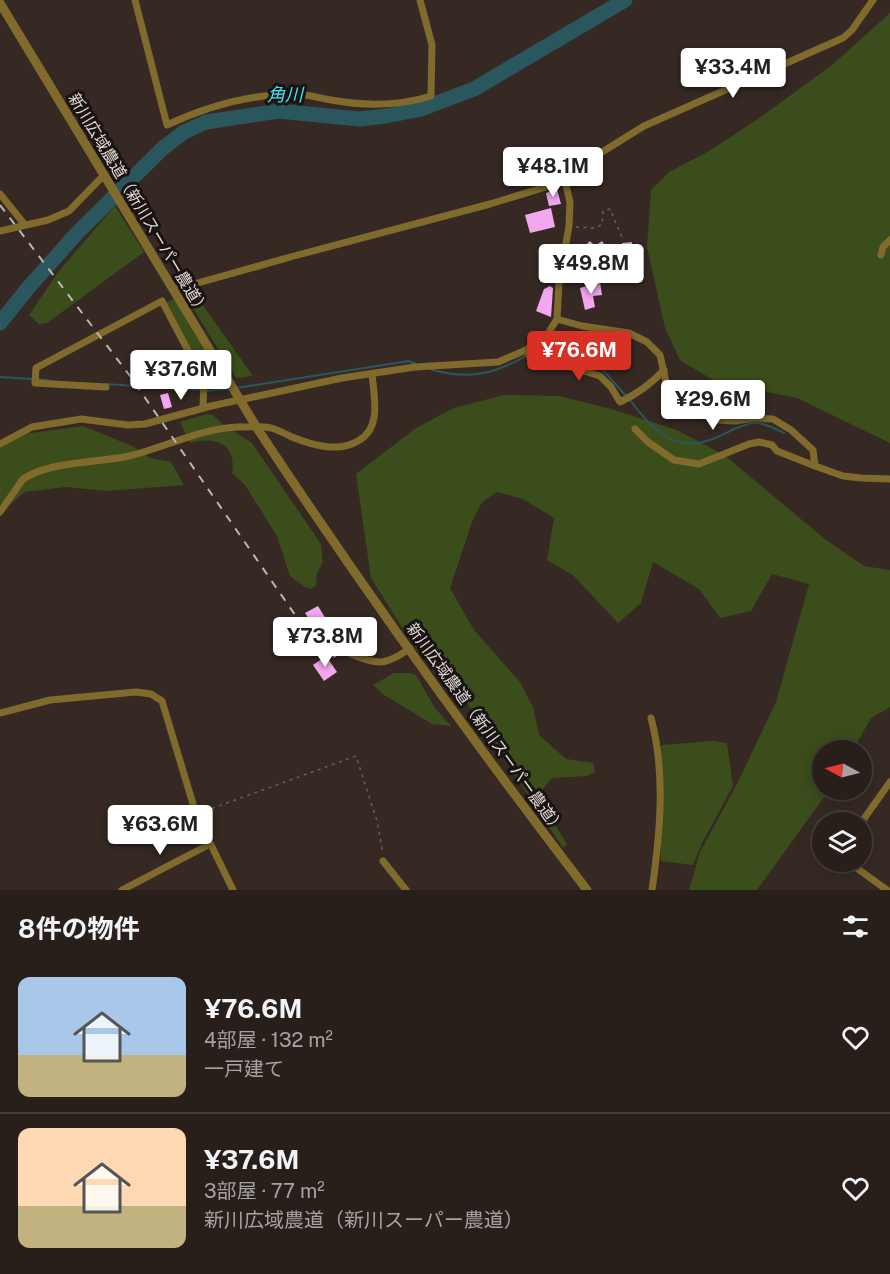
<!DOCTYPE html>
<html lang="ja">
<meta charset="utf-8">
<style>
:root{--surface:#281f1b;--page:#342c28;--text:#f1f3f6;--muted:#a5a2a3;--line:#443d3a;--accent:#d93025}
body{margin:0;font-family:"Public Sans","Noto Sans JP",sans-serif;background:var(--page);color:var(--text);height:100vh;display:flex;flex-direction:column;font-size:22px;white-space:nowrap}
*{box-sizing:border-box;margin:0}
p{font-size:20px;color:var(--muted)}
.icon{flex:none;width:33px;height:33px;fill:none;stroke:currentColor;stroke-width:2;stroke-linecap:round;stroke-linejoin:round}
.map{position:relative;height:890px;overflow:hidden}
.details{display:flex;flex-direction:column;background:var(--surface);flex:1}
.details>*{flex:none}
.needle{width:39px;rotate:277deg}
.buttons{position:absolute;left:812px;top:740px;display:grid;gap:12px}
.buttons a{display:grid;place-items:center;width:60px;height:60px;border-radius:50%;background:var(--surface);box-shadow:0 3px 15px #0003,0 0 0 2px var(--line);font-size:30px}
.price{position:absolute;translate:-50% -51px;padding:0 14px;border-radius:6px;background:#fff;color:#222;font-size:20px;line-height:39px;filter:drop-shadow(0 2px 3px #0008)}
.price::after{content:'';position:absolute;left:50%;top:36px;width:18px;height:14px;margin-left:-9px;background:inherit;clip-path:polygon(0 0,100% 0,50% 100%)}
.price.current{background:var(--accent);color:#fff}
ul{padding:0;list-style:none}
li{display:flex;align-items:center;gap:18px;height:150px;padding:0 18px}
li+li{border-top:2px solid var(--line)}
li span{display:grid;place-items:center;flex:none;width:168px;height:120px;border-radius:12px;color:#555}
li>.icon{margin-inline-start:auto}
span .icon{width:72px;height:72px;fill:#fffc;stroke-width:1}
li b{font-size:26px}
h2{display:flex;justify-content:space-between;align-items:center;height:72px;padding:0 18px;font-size:26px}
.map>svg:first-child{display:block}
.green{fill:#3a4d1b}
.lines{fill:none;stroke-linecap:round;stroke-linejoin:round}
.stream{stroke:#29575d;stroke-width:2}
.river{stroke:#29575d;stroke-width:15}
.building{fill:#f4a7f1}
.path{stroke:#6b5f5b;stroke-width:1.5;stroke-dasharray:3 4.5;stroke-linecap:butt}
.minor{stroke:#806b2c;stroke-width:7}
.tertiary{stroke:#806b2c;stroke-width:9}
.rail{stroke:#beb4b1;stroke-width:2;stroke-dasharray:8 8;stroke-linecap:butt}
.labels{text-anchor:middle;stroke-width:6;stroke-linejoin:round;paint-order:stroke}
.street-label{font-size:16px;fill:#e2d9d6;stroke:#191311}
.water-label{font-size:18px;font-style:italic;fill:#45e1f2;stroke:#191311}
</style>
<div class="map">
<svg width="890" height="890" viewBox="0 0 890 890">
<rect width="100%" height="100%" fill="#362924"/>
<!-- green -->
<g class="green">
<path d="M890 13V443L797 398 716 382 680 360 665 328 647 247 651 190 669 172 709 151 755 121 832 65Z"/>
<path d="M115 206 144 252 47 323 39 324 29 315 59 271Z"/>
<path d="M192 290 253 376 236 378 185 295Z"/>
<path d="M174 299 222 380H207L167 302Z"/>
<path d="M504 395 559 396 611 409 677 430 724 455 826 540 864 566 890 570V707L871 718 853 750H822V789H830L757 890H689L700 852 737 784 776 702 809 584 772 574 751 611 720 618 699 589 653 562 641 603 618 623 573 575 547 560 554 518 523 499 497 492 482 502 472 522 450 588 474 630 520 682 533 707 539 735 566 759 593 763 595 772 587 776 552 778 537 796 567 844 563 848 460 692 410 640 371 578 356 474 416 428 454 408Z"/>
<path d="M207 414 213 415 221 423 252 443 321 544 323 562 317 574 316 585 311 589 305 587 290 576 277 536 245 485 232 473C237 444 216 436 190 443L180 422Z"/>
<path d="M83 426 132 446 150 458 171 462 184 485 106 491 66 487 24 492 0 514V445L15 435Z"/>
<path d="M394 673H411L416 675 435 708 451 726 432 724 384 695 373 685Z"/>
<path d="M713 741 727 743 733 786 702 843 693 865 661 861V745Z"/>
</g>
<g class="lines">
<!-- stream -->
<g class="stream">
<path d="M430 369C472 382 499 372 535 351L602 369 626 396"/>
<path d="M0 377 48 380"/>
<path d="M105 384 201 390"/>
<path d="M236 388 409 361 416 364"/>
<path d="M206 391 231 389"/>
<path d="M630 400C650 427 673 453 710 440 725 435 739 424 754 423 764 422 775 429 784 433"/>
</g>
<!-- river -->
<path class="river" d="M0 323 28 288 78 232 163 148 184 132 206 122 279 111 359 119 386 116 421 109 474 89 625 0"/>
</g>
<!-- building -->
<g class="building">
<path d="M557 189 561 204 549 206 546 193Z"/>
<path d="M551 208 555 227 530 233 525 215Z"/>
<path d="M590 241 595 246 602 241 606 247 599 251 609 261 594 275 578 259 577 272 569 271 570 259Z"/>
<path d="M632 242 631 255 621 256 622 243Z"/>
<path d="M600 282 602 295 593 296 595 307 585 310 580 288Z"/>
<path d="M550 286 553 288 551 317 536 311 544 289Z"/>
<path d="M168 393 172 407 164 409 160 395Z"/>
<path d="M318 606 345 650 334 658 305 613Z"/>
<path d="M326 656 337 672 324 681 313 665Z"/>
</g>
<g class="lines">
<!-- path -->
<g class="path">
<path d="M576 227 593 228 602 225 603 211 610 209 622 237"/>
<path d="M205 811 356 756 377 821 383 854"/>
</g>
<!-- minor -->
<g class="minor">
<path d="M135 0 167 125C208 106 250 94 295 94 307 94 319 98 331 100 364 106 399 106 431 96L432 45 420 0"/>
<path d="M0 194 25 225"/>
<path d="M0 231 48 220 69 211 104 175"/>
<path d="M881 255 883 247 890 240"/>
<path d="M173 290 294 256 490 204 565 181"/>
<path d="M557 319 582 326 629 333 647 342 660 355 666 382 679 397 698 413 718 420 735 421 755 418 773 419 791 430 813 450 815 466 843 476 861 478 890 479"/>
<path d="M526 350 532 361 541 358 600 376 611 387 620 402C637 394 651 384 664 370"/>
<path d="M106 387 35 383 36 368 162 301 204 381 203 408"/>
<path d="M635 429 648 442 674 460 699 464 749 444 759 442 772 445 777 451 815 466"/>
<path d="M0 444 32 427 81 419 128 425 145 424 211 406 342 378 415 367 498 362 526 350 547 335 557 319 559 283 569 226 570 202 565 181 570 172 644 126 843 38 852 30 873 0"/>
<path d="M0 512 23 479C50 461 97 463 129 456 166 447 201 428 239 427 249 427 262 426 271 428 278 430 286 434 292 437 312 445 338 453 358 441 382 428 374 397 372 374"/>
<path d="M351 654C378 665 386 666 410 648"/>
<path d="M0 713 50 700 136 692 151 694 162 701 196 814 233 890"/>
<path d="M651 718C666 774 660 834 652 890"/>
<path d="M861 823 890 782"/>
<path d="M383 861 406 890"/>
<path d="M847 861 887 890"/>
<path d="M122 890 210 844"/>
</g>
<!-- tertiary -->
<path class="tertiary" d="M0 3 257 428C361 586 472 740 587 890"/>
<!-- rail -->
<path class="rail" d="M0 205 130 376 320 651"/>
</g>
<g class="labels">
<!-- street labels -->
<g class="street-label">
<text transform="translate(139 204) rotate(59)" y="6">新川広域農道（新川スーパー農道）</text>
<text transform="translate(486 728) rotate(54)" y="6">新川広域農道（新川スーパー農道）</text>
</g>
<!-- water labels -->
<g class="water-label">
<text x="285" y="101">角川</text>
</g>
</g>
</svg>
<div class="buttons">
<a><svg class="needle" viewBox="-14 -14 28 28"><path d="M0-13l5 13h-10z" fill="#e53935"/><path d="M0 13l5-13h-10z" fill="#a5a2a3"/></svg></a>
<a><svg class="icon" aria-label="layers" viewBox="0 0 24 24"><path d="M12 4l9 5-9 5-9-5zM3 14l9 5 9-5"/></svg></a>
</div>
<b class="price" style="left:733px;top:99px">¥33.4M</b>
<b class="price" style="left:553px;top:198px">¥48.1M</b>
<b class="price" style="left:591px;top:295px">¥49.8M</b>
<b class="price current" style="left:579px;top:382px">¥76.6M</b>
<b class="price" style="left:181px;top:401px">¥37.6M</b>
<b class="price" style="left:713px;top:431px">¥29.6M</b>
<b class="price" style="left:325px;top:668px">¥73.8M</b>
<b class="price" style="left:160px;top:856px">¥63.6M</b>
</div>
<section class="details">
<h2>8件の物件<svg class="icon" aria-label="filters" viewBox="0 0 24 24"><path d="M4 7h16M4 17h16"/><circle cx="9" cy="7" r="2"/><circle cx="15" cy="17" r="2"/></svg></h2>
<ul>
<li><span style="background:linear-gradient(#a9c7e8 65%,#c2b280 0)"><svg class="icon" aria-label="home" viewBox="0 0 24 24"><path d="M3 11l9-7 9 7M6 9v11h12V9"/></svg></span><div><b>¥76.6M</b><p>4部屋 · 132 m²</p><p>一戸建て</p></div><svg class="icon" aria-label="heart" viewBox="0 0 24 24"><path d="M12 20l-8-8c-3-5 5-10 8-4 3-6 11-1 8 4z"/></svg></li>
<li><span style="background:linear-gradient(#ffd9b3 65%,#c2b280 0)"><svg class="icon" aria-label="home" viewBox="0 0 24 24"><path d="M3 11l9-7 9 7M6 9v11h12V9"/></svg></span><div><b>¥37.6M</b><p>3部屋 · 77 m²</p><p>新川広域農道（新川スーパー農道）</p></div><svg class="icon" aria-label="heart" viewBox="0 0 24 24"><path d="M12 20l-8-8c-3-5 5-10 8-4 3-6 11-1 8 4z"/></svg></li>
</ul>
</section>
